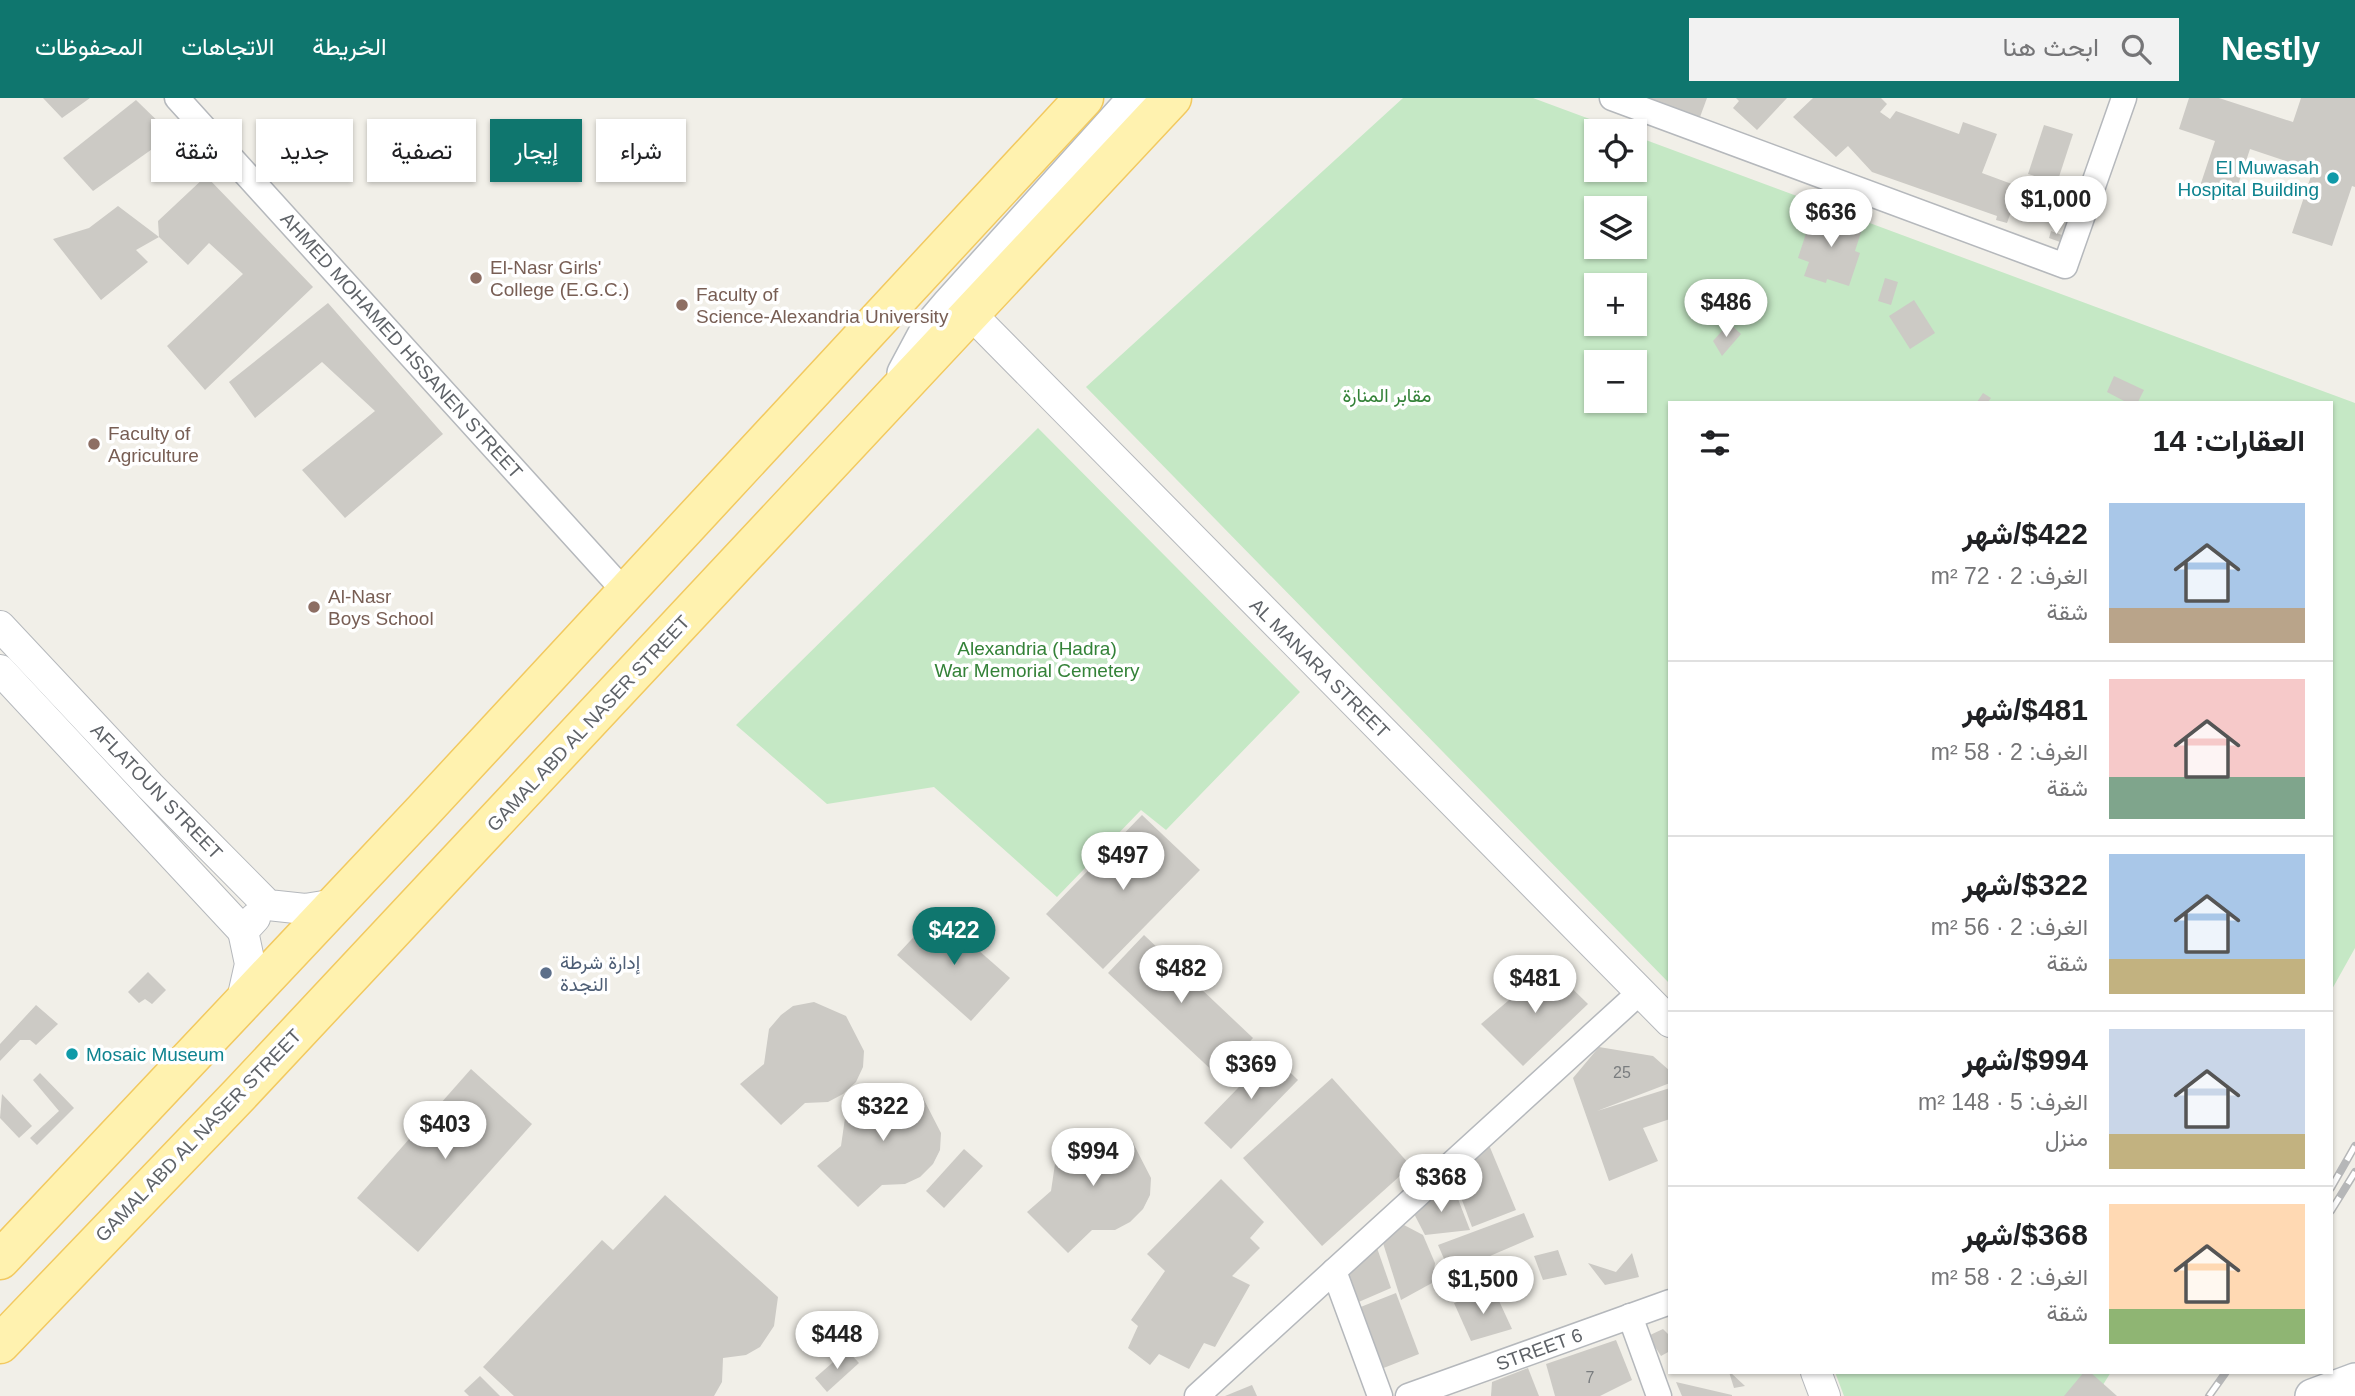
<!DOCTYPE html>
<html lang="ar">
<meta charset="utf-8">
<style>
:root{--surface:#fff;--page:#f2f2f2;--text:#202124;--muted:#757577;--line:#e0e0e0;--accent:#0f766e}
body{margin:0;font-family:Arial,Vazirmatn,sans-serif;background:var(--page);color:var(--text);direction:rtl;height:100vh;display:flex;flex-direction:column;font-size:26px;white-space:nowrap}
*{box-sizing:border-box;margin:0}
p{font-size:23px;color:var(--muted)}
.icon{flex:none;width:38px;height:38px;fill:none;stroke:currentColor;stroke-width:2;stroke-linecap:round;stroke-linejoin:round}
.map{position:relative;flex:1;overflow:hidden;direction:ltr}
.drawer{position:absolute;left:1668px;top:303px;width:665px;height:973px;display:flex;flex-direction:column;background:var(--surface);border-radius:0px;box-shadow:0 2px 5px #0004;direction:rtl}
.drawer>*{flex:none}
.hud{position:absolute;left:21px;top:21px;width:665px;height:63px;direction:rtl;display:flex;gap:14px}
.controls{position:absolute;left:1584px;top:21px;display:grid;gap:14px}
.controls a{display:grid;place-items:center;width:63px;height:63px;border-radius:0px;background:var(--surface);box-shadow:0 2px 5px #0004;font-size:35px}
.price{position:absolute;translate:-50% -60px;padding:0 16px;border-radius:24px;background:#fff;color:#222;font-size:23px;line-height:46px;filter:drop-shadow(0 2px 4px #0008)}
.price::after{content:'';position:absolute;left:50%;top:42px;width:21px;height:16px;margin-left:-10px;background:inherit;clip-path:polygon(0 0,100% 0,50% 100%)}
.price.selected{background:var(--accent);color:#fff}
ul{padding:0;list-style:none}
li{display:flex;align-items:center;gap:21px;height:175px;padding:0 28px}
li+li{border-top:2px solid var(--line)}
li span{display:grid;place-items:center;flex:none;width:196px;height:140px;border-radius:0px;color:#555}
li>.icon{margin-inline-start:auto}
span .icon{width:84px;height:84px;fill:#fffc;stroke-width:1}
li b{font-size:30px}
h2{display:flex;justify-content:space-between;align-items:center;height:84px;padding:0 28px;font-size:30px}
.tag{padding:0 24px;border-radius:0px;background:var(--surface);box-shadow:0 2px 5px #0004;font-size:24px;line-height:63px}
.tag.selected{background:var(--accent);color:#fff}
header{display:flex;align-items:center;gap:42px;box-sizing:border-box;height:98px;padding:0 35px;background:var(--accent);color:#fff}
header strong{font-size:33px}
nav{display:flex;gap:38px;margin-inline-start:auto;font-size:24px}
.search{width:490px;height:63px;background:var(--page);display:flex;align-items:center;gap:18px;box-sizing:border-box;padding:0 24px;border-radius:0px;color:var(--muted);font-size:26px}
.map>svg:first-child{display:block}
.green{fill:#c5e8c5;fill-rule:evenodd}
.building{fill:#cccac5}
.lines{fill:none;stroke-linecap:round;stroke-linejoin:round}
.minor-casing{stroke:#b5b8bc;stroke-width:27}
.tertiary-casing{stroke:#b5b8bc;stroke-width:32}
.secondary-casing{stroke:#b6babf;stroke-width:36}
.primary-casing{stroke:#f2c960;stroke-width:41}
.minor{stroke:#fff;stroke-width:24}
.tertiary{stroke:#fff;stroke-width:30}
.secondary{stroke:#fff;stroke-width:33}
.primary{stroke:#fff2af;stroke-width:38}
.rail-casing{stroke:#b6b7b8;stroke-width:8}
.rail{stroke:#fff;stroke-width:5;stroke-dasharray:16;stroke-linecap:butt}
.culture-dot{fill:#0f9aa8;stroke:#fff;stroke-width:2.5}
.education-dot{fill:#8d6e63;stroke:#fff;stroke-width:2.5}
.service-dot{fill:#5c6f8a;stroke:#fff;stroke-width:2.5}
.labels{text-anchor:middle;stroke-width:7;stroke-linejoin:round;paint-order:stroke}
.number-label{font-size:16px;fill:#7a7d7f}
.culture-label{font-size:19px;fill:#0d838f;stroke:#fff;text-anchor:end}
.education-label{font-size:19px;fill:#785e54;stroke:#fff;text-anchor:start}
.street-label{font-size:19px;fill:#5f6368;stroke:#fff}
.park-label{font-size:19px;fill:#348238;stroke:#fff}
.service-label{font-size:19px;fill:#4e5e75;stroke:#fff;text-anchor:start}
</style>
<header>
<strong>Nestly</strong>
<div class="search"><svg class="icon" aria-label="search" viewBox="0 0 24 24"><circle cx="10" cy="10" r="6"/><path d="M15 15l6 6"/></svg>ابحث هنا</div>
<nav><a>الخريطة</a><a>الاتجاهات</a><a>المحفوظات</a></nav>
</header>
<div class="map">
<svg width="2355" height="1298" viewBox="0 0 2355 1298">
<rect width="100%" height="100%" fill="#f1efe8"/>
<!-- green -->
<g class="green">
<path d="M1403 0H1533L1622 33H1596V72H1634L1635 38 2355 305V850L2331 893V304H1670L1669 885 1086 289ZM1596 110H1634V149H1596ZM1596 187H1634V226H1596ZM1596 264H1634V303H1596Z"/>
<path d="M1038 330 1300 594 1166 732 1141 712 1057 799 934 689 827 706 736 627Z"/>
<path d="M1835 1274H2111L2096 1298H1844Z"/>
</g>
<!-- building -->
<g class="building">
<path d="M43 0H90L62 20Z"/>
<path d="M1647 0H1707L1700 19Z"/>
<path d="M1736 0H1787L1757 32 1733 10 1739 3Z"/>
<path d="M1813 0H1881L1887 6 1880 14 1890 21 1896 13 1959 36 1963 24 1997 36 1982 75 2020 89 2007 125 1996 122 1997 118 1872 74 1848 48 1836 59 1793 19Z"/>
<path d="M2189 0H2219L2293 24 2301 0H2355V89L2352 88 2332 148 2292 135 2313 72 2250 51 2233 102 2199 91 2215 43 2179 31Z"/>
<path d="M136 2 172 37 93 93 63 60Z"/>
<path d="M2044 27 2073 36 2057 85 2028 76Z"/>
<path d="M206 78 313 189 205 292 167 248 243 176 209 145 188 167 159 139 158 123Z"/>
<path d="M118 108 159 139 136 152 148 164 101 202 53 141 89 130Z"/>
<path d="M1813 114 1863 128 1855 153 1860 155 1849 188 1827 181 1826 185 1804 178 1809 164 1798 160Z"/>
<path d="M2051 133 2062 137 2060 144 2049 140Z"/>
<path d="M1885 180 1898 184 1891 207 1878 203Z"/>
<path d="M1914 202 1935 235 1910 251 1889 218Z"/>
<path d="M328 205 443 336 345 420 302 372 375 313 322 264 255 320 229 284Z"/>
<path d="M1729 225 1741 236 1722 258 1713 243Z"/>
<path d="M2114 278 2144 292 2138 304 2124 303 2107 294Z"/>
<path d="M1983 295 1991 300 1988 304H1977Z"/>
<path d="M1142 717 1200 772 1103 871 1046 816Z"/>
<path d="M936 815 1010 880 971 923 897 857Z"/>
<path d="M1144 837 1253 940 1218 978 1108 875Z"/>
<path d="M1549 868 1588 906 1523 968 1481 926Z"/>
<path d="M148 874 166 892 152 906 145 901 139 905 128 894Z"/>
<path d="M814 904 846 918 864 953 863 969 856 984 843 996 828 1004 805 1005 781 1027 740 986 764 966 769 931 781 917 793 908Z"/>
<path d="M36 907 58 926 36 947 30 942H20L0 963V946Z"/>
<path d="M1599 949 1653 958 1670 973V985L1597 1013 1670 990V1021L1643 1030 1658 1063 1609 1083 1573 980Z"/>
<path d="M1271 956 1298 982 1231 1051 1204 1025Z"/>
<path d="M471 971 532 1026 418 1154 357 1100Z"/>
<path d="M40 975 74 1010 37 1047 30 1040 59 1013 33 982Z"/>
<path d="M1332 980 1411 1068 1322 1148 1243 1060Z"/>
<path d="M891 986 923 1000 941 1035 940 1052 933 1066 920 1079 905 1086 882 1087 858 1109 817 1068 841 1048 846 1013 857 999 870 991Z"/>
<path d="M2 996 32 1028 19 1040 0 1020Z"/>
<path d="M1101 1031 1133 1045 1151 1080 1150 1097 1143 1111 1130 1124 1115 1132H1092L1068 1155 1027 1114 1051 1093 1056 1059 1067 1045 1080 1036Z"/>
<path d="M1489 1047 1516 1112 1472 1129 1453 1078Z"/>
<path d="M964 1051 983 1068 944 1110 926 1093Z"/>
<path d="M1221 1081 1264 1124 1250 1140 1260 1150 1232 1178 1250 1187 1215 1249 1204 1245 1189 1271 1159 1256 1150 1267 1128 1250 1138 1228 1131 1222 1165 1173 1147 1156Z"/>
<path d="M1453 1088 1470 1132 1425 1137 1410 1108Z"/>
<path d="M665 1097 778 1199 774 1228 760 1249 746 1257 723 1260 722 1284 714 1298H514L483 1269 602 1142 613 1152Z"/>
<path d="M1524 1115 1534 1139 1490 1158 1499 1181 1458 1193 1438 1147Z"/>
<path d="M1404 1127 1423 1137 1435 1165 1432 1185 1401 1202 1383 1145Z"/>
<path d="M1376 1147 1391 1190 1354 1206 1345 1174Z"/>
<path d="M1558 1152 1567 1177 1543 1182 1534 1158Z"/>
<path d="M1632 1155 1639 1179 1605 1187 1588 1165 1616 1174Z"/>
<path d="M1494 1192 1512 1231 1471 1243 1454 1205Z"/>
<path d="M1396 1195 1419 1256 1376 1273 1353 1212Z"/>
<path d="M1663 1231 1670 1238V1253L1661 1258 1648 1238Z"/>
<path d="M1616 1242 1632 1282 1600 1298H1555L1546 1266Z"/>
<path d="M847 1252 859 1265 827 1294 815 1280Z"/>
<path d="M1528 1270 1539 1298H1491L1492 1284Z"/>
<path d="M1729 1274H1730L1745 1288 1734 1290Z"/>
<path d="M2084 1274H2090L2117 1298H2064Z"/>
<path d="M480 1278 500 1298H469L464 1293Z"/>
<path d="M1676 1284 1732 1297V1298H1682Z"/>
<path d="M1252 1287 1257 1298H1225Z"/>
</g>
<g class="lines">
<defs>
<g id="minor">
<path d="M177 0 626 495"/>
<path d="M1612 0 2065 168 2124 0"/>
<path d="M1334 1173 1380 1298"/>
<path d="M1630 1218 1659 1298"/>
<path d="M1197 1298 1640 894"/>
<path d="M1408 1298 1670 1204"/>
</g>
<g id="tertiary">
<path d="M971 216 1670 924"/>
<path d="M0 528 150 688 268 807 305 811 336 806"/>
<path d="M0 572 243 833"/>
<path d="M241 906 250 866 243 833 255 820"/>
<path d="M1816 1274 1825 1298"/>
</g>
<g id="secondary">
<path d="M904 275 927 232 950 205 1135 0"/>
<path d="M2312 1298 2355 1282"/>
</g>
<g id="primary">
<path d="M0 1162 424 712 1084 0"/>
<path d="M0 1246 240 996 1172 0"/>
</g>
</defs>
<!-- minor casing -->
<use href="#minor" class="minor-casing"/>
<!-- tertiary casing -->
<use href="#tertiary" class="tertiary-casing"/>
<!-- secondary casing -->
<use href="#secondary" class="secondary-casing"/>
<!-- primary casing -->
<use href="#primary" class="primary-casing"/>
<!-- minor -->
<use href="#minor" class="minor"/>
<!-- tertiary -->
<use href="#tertiary" class="tertiary"/>
<!-- secondary -->
<use href="#secondary" class="secondary"/>
<!-- primary -->
<use href="#primary" class="primary"/>
<defs>
<g id="rail">
<path d="M2331 1090 2355 1048"/>
<path d="M2331 1113 2355 1074"/>
<path d="M2209 1298 2226 1274"/>
</g>
</defs>
<!-- rail casing -->
<use href="#rail" class="rail-casing"/>
<!-- rail -->
<use href="#rail" class="rail"/>
</g>
<!-- markers -->
<g class="culture-dot">
<circle cx="2333" cy="80" r="7"/>
<circle cx="72" cy="956" r="7"/>
</g>
<g class="education-dot">
<circle cx="476" cy="180" r="7"/>
<circle cx="682" cy="207" r="7"/>
<circle cx="94" cy="346" r="7"/>
<circle cx="314" cy="509" r="7"/>
</g>
<circle class="service-dot" cx="546" cy="875" r="7"/>
<g class="labels">
<!-- number labels -->
<g class="number-label">
<text x="1622" y="980">25</text>
<text x="1590" y="1285">7</text>
</g>
<!-- culture labels -->
<g class="culture-label">
<text x="2319" y="76">El Muwasah<tspan x="2319" dy="22">Hospital Building</tspan></text>
<text x="86" y="963" text-anchor="start">Mosaic Museum</text>
</g>
<!-- education labels -->
<g class="education-label">
<text x="490" y="176">El-Nasr Girls'<tspan x="490" dy="22">College (E.G.C.)</tspan></text>
<text x="696" y="203">Faculty of<tspan x="696" dy="22">Science-Alexandria University</tspan></text>
<text x="108" y="342">Faculty of<tspan x="108" dy="22">Agriculture</tspan></text>
<text x="328" y="505">Al-Nasr<tspan x="328" dy="22">Boys School</tspan></text>
</g>
<!-- street labels -->
<g class="street-label">
<text transform="translate(402 247) rotate(48)" y="7">AHMED MOHAMED HSSANEN STREET</text>
<text transform="translate(1320 570) rotate(45)" y="7">AL MANARA STREET</text>
<text transform="translate(588 625) rotate(-47)" y="7">GAMAL ABD AL NASER STREET</text>
<text transform="translate(157 693) rotate(46)" y="7">AFLATOUN STREET</text>
<text transform="translate(198 1037) rotate(-46)" y="7">GAMAL ABD AL NASER STREET</text>
<text transform="translate(1539 1251) rotate(-20)" y="7">STREET 6</text>
</g>
<!-- park labels -->
<g class="park-label">
<text x="1387" y="304">مقابر المنارة</text>
<text x="1037" y="557">Alexandria (Hadra)<tspan x="1037" dy="22">War Memorial Cemetery</tspan></text>
</g>
<!-- service labels -->
<g class="service-label">
<text x="560" y="871">إدارة شرطة<tspan x="560" dy="22">النجدة</tspan></text>
</g>
</g>
</svg>
<div class="controls">
<a><svg class="icon" aria-label="locate" viewBox="0 0 24 24"><circle cx="12" cy="12" r="6"/><path d="M12 2v4M12 18v4M2 12h4M18 12h4"/></svg></a>
<a><svg class="icon" aria-label="layers" viewBox="0 0 24 24"><path d="M12 4l9 5-9 5-9-5zM3 14l9 5 9-5"/></svg></a>
<a>+</a>
<a>−</a>
</div>
<b class="price" style="left:2056px;top:138px">$1,000</b>
<b class="price" style="left:1831px;top:151px">$636</b>
<b class="price" style="left:1726px;top:241px">$486</b>
<b class="price" style="left:1123px;top:794px">$497</b>
<b class="price selected" style="left:954px;top:869px">$422</b>
<b class="price" style="left:1181px;top:907px">$482</b>
<b class="price" style="left:1535px;top:917px">$481</b>
<b class="price" style="left:1251px;top:1003px">$369</b>
<b class="price" style="left:883px;top:1045px">$322</b>
<b class="price" style="left:445px;top:1063px">$403</b>
<b class="price" style="left:1093px;top:1090px">$994</b>
<b class="price" style="left:1441px;top:1116px">$368</b>
<b class="price" style="left:1483px;top:1218px">$1,500</b>
<b class="price" style="left:837px;top:1273px">$448</b>
<div class="hud">
<a class="tag">شراء</a>
<a class="tag selected">إيجار</a>
<a class="tag">تصفية</a>
<a class="tag">جديد</a>
<a class="tag">شقة</a>
</div>
<section class="drawer">
<h2>العقارات: 14<svg class="icon" aria-label="filters" viewBox="0 0 24 24"><path d="M4 7h16M4 17h16"/><circle cx="9" cy="7" r="2"/><circle cx="15" cy="17" r="2"/></svg></h2>
<ul>
<li><span style="background:linear-gradient(#a9c7e8 75%,#b9a48a 0)"><svg class="icon" aria-label="home" viewBox="0 0 24 24"><path d="M3 11l9-7 9 7M6 9v11h12V9"/></svg></span><div><b>$422/شهر</b><p>الغرف: 2 · 72 m²</p><p>شقة</p></div></li>
<li><span style="background:linear-gradient(#f6c9c9 70%,#7fa58c 0)"><svg class="icon" aria-label="home" viewBox="0 0 24 24"><path d="M3 11l9-7 9 7M6 9v11h12V9"/></svg></span><div><b>$481/شهر</b><p>الغرف: 2 · 58 m²</p><p>شقة</p></div></li>
<li><span style="background:linear-gradient(#a9c7e8 75%,#c2b280 0)"><svg class="icon" aria-label="home" viewBox="0 0 24 24"><path d="M3 11l9-7 9 7M6 9v11h12V9"/></svg></span><div><b>$322/شهر</b><p>الغرف: 2 · 56 m²</p><p>شقة</p></div></li>
<li><span style="background:linear-gradient(#c9d6e8 75%,#c2b280 0)"><svg class="icon" aria-label="home" viewBox="0 0 24 24"><path d="M3 11l9-7 9 7M6 9v11h12V9"/></svg></span><div><b>$994/شهر</b><p>الغرف: 5 · 148 m²</p><p>منزل</p></div></li>
<li><span style="background:linear-gradient(#ffd9b3 75%,#8fb573 0)"><svg class="icon" aria-label="home" viewBox="0 0 24 24"><path d="M3 11l9-7 9 7M6 9v11h12V9"/></svg></span><div><b>$368/شهر</b><p>الغرف: 2 · 58 m²</p><p>شقة</p></div></li>
</ul>
</section>
</div>
